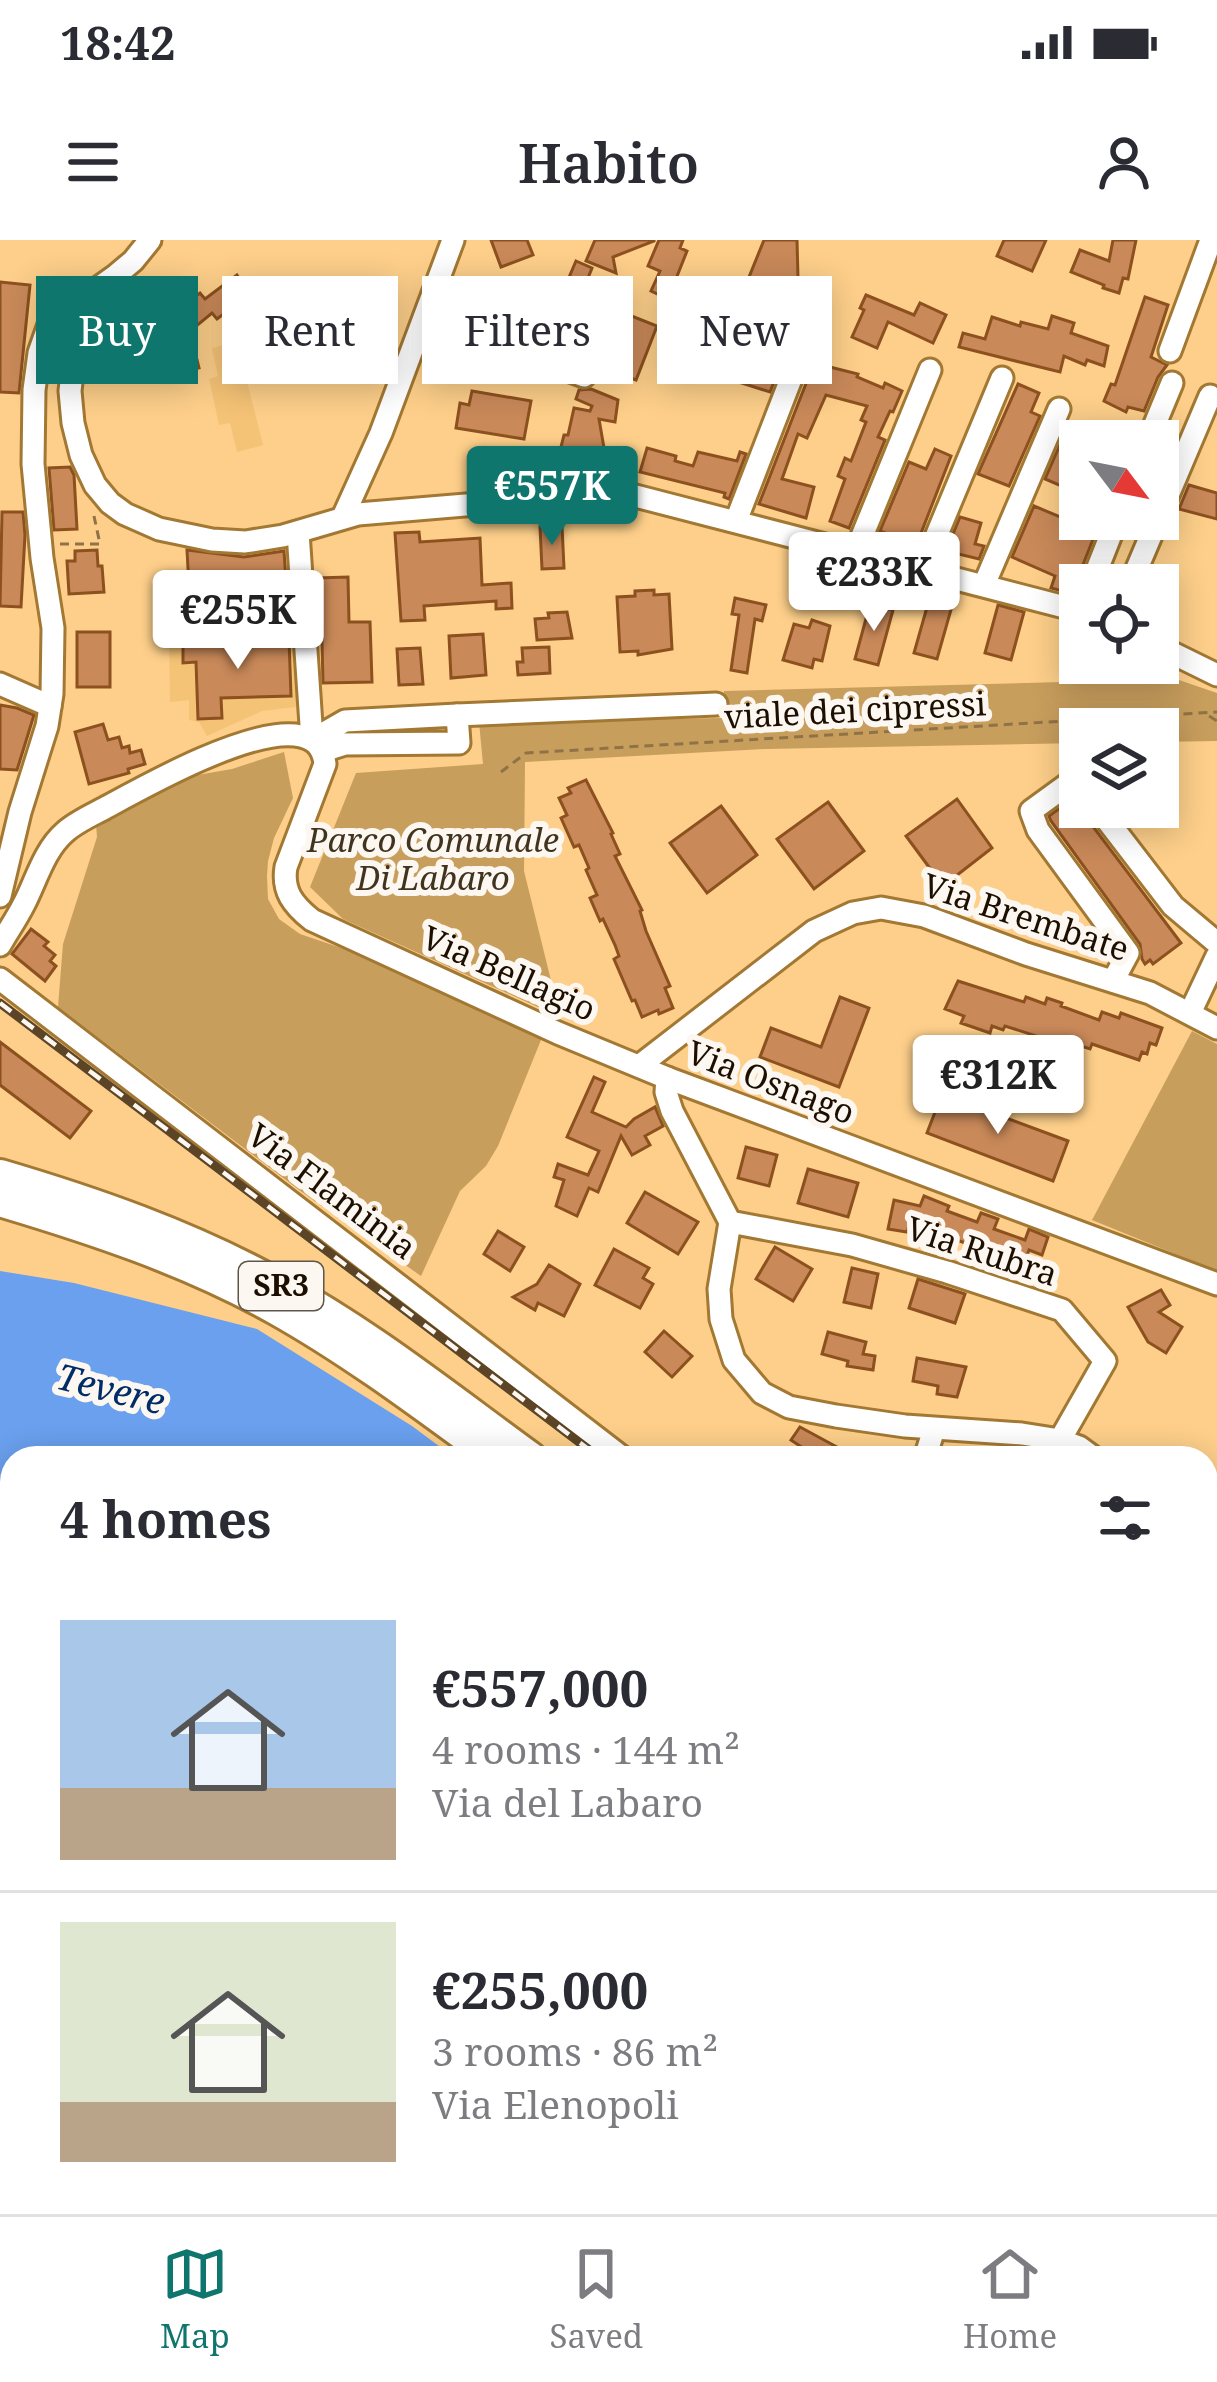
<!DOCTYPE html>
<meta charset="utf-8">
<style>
:root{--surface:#fff;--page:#f2f2f3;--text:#2b2b33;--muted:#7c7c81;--line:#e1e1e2;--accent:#0f766e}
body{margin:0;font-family:"Noto Serif",serif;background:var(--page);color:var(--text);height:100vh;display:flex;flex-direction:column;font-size:45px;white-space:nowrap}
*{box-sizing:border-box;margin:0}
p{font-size:39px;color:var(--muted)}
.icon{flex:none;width:66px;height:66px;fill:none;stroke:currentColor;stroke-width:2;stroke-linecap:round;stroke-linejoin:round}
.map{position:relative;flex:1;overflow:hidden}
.sheet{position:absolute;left:0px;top:1206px;width:1218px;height:768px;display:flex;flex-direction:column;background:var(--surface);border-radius:36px 36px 0 0;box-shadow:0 6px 30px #0003}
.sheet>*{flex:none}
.top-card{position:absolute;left:36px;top:36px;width:1146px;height:108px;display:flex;gap:24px}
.needle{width:78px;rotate:122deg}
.controls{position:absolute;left:1059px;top:180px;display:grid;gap:24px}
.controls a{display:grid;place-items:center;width:120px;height:120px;border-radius:0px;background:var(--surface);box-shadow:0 6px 30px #0003;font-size:60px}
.price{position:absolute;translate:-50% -102px;padding:0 27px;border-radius:12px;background:#fff;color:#222;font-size:39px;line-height:78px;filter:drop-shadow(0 3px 6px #0008)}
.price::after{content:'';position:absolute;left:50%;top:72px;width:36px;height:27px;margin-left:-18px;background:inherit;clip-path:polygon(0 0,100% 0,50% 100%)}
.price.current{background:var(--accent);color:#fff}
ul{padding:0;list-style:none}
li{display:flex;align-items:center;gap:36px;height:300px;padding:0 60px}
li+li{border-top:3px solid var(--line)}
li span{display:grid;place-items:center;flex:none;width:336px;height:240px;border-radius:0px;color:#555}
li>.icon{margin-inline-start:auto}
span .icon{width:144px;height:144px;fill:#fffc;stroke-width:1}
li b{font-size:51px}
h2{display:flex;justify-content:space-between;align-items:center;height:144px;padding:0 60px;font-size:51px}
.pill{padding:0 42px;border-radius:0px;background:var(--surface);box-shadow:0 6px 30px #0003;font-size:42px;line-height:108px}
.pill.current{background:var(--accent);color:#fff}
.status{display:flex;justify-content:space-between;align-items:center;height:84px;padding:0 60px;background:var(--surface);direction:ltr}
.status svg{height:33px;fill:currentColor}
header{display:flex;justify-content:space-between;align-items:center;height:156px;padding:0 60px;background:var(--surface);font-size:54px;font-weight:600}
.tabs{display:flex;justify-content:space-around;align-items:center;height:168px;border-top:3px solid var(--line);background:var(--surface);font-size:33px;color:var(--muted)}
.tabs a{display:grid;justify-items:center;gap:6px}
.tabs .current{color:var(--accent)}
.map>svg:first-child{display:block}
.built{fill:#f5c376}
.green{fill:#c89e5d}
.water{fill:#6aa0ee}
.building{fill:#c98959;stroke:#8c511f;stroke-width:3}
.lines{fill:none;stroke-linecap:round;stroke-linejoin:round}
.minor-casing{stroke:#a27833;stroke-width:27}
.highway-casing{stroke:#a27833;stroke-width:36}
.path{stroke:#907247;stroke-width:3;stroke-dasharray:9 6;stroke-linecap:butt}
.minor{stroke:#fff;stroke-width:21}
.highway{stroke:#fff;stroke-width:30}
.rail-casing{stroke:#5c4527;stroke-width:9}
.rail{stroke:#fcf7f1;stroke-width:4.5;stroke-dasharray:14;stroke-linecap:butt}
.labels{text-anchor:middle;stroke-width:12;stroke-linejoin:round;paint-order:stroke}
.shield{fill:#fcf7f1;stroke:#5f5548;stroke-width:3}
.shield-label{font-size:30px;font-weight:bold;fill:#1c0f00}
.street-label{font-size:33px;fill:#1c0f00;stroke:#fcf7f1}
.park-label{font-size:33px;font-style:italic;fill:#41341f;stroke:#fcf7f1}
.water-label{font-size:36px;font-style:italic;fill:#002c67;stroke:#fcf7f1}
</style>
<div class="status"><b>18:42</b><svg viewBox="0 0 49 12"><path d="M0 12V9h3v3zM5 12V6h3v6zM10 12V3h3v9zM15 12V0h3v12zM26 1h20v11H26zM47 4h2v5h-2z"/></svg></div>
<header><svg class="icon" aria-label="menu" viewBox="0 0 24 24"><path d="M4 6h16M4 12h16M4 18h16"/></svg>Habito<svg class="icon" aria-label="person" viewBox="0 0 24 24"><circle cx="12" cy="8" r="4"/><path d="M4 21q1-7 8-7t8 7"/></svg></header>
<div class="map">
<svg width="1217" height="1974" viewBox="0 0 1217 1974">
<rect width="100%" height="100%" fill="#fdcf8a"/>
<!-- built -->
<g class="built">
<path d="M279 92 285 118 244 129 263 205 237 212 230 183 219 185 209 139 218 136 212 108Z"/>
<path d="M288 377 285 391 290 395 301 392 304 466 262 471 207 496 199 482 189 480V460L170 462 169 395 195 392V382Z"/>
</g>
<!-- green -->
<g class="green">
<path d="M1176 439 1217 453V501L1158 502V489H1080V503L766 509 525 522 524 631 560 777 343 679 310 647 356 533 483 524 479 482 723 478 724 451Z"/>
<path d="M284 512 293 558 274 598 268 621 267 636 268 659 279 679 300 694 368 717 540 793 541 800 498 906 486 926 460 951 421 1036 299 950 58 767 63 704 97 597 96 584 180 538 232 529Z"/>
<path d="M1192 791 1217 804V1031L1092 980Z"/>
</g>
<!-- water -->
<g class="water">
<path d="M0 1031 74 1043 257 1089 412 1186 455 1218H12V1288L0 1283Z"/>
<path d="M0 1420 12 1422V1554L0 1570Z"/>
<path d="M12 1650V1852L0 1877V1665Z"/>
<path d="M666 1962H944V1974H665Z"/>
</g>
<!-- building -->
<g class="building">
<path d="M491 0H527L533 15 501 27Z"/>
<path d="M595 0H654V1L613 17 616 33 586 21Z"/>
<path d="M659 0H683L680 8 687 11 668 59 651 51 660 31 648 26Z"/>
<path d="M764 0H797L798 38 803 40 794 65 745 47Z"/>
<path d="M1004 0H1046L1032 31 997 16Z"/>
<path d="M1113 0H1136L1128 39 1123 38 1119 53 1103 48 1104 45 1071 32 1080 10 1109 21Z"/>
<path d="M576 21 592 28 578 63 586 66 570 105 534 90 549 51 561 56Z"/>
<path d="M237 35 250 54 217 79 212 73 190 91 199 128 182 132 176 107 164 88 182 73 179 69 200 53 205 59Z"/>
<path d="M461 40 502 57 491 85 450 69Z"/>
<path d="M0 42 30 45 19 153 0 152Z"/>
<path d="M866 55 914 75 920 63 946 75 933 103 888 82 877 108 852 97 864 70 860 68Z"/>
<path d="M1145 57 1168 65 1151 117 1167 125 1158 137 1144 171 1128 167 1126 172 1104 161 1111 144 1115 145Z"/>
<path d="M698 58 741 75V72L795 88 770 152 723 137 735 101 707 91 696 136 672 131 678 105H680Z"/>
<path d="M624 73 657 86 636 140 604 128 617 99Z"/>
<path d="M1052 76 1074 83 1071 93 1108 106 1104 126 1087 120 1085 125 1064 116 1060 132 959 107 963 93 985 99 992 77 1020 86 1021 82 1048 89Z"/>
<path d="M440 98 497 119 492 130 469 120 467 125 433 112Z"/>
<path d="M814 123 858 134 857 137 883 148 885 143 902 151 893 172 890 171 878 197 885 200 849 288 830 281 845 239 838 236 845 218 851 221 866 182 861 180 867 166 826 155 807 198 798 194 782 239 814 247 806 278 759 264Z"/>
<path d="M1018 144 1039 153 1031 172 1040 176 1009 246 978 234Z"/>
<path d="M591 149 618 160 615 182 599 179 604 208 612 211 610 226 561 231 558 219 564 195H568L574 168 590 171 592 166 576 159 579 150Z"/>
<path d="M472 151 531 161 524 199 456 188 460 163 469 165Z"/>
<path d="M1066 191 1080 197V254L1045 239Z"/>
<path d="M647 208 676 216 675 221 693 226 698 212 737 221 740 212 746 214 729 259 724 257 725 253 640 232Z"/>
<path d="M935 209 951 216 916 306 880 291 909 222 926 229Z"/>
<path d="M70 227 74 235 77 289 54 290 49 228Z"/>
<path d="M1189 245 1217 253V279L1179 269Z"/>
<path d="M1034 266 1077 284 1079 279H1101L1077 340 1078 355 1051 348 1055 336 1012 317Z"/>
<path d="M2 272H23L25 295 21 367 0 366Z"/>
<path d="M960 277 981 283 975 304 984 306 979 319 946 311Z"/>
<path d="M562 286 564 328 542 329 540 287Z"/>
<path d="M419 292 420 302 480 298 482 345 511 343 512 368 496 369V361L424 366 425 380 401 381 395 293Z"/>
<path d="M97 310 98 326H102L104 352 69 354 67 321H75V311Z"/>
<path d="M187 310 244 317 284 311 286 341 189 347Z"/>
<path d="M813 326 839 333 832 361 803 354Z"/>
<path d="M348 337 349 382H370L372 442 323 443 321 360H318L317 338Z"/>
<path d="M654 350V355L669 354 672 409 638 415V411L620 412 617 357 635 356V351Z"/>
<path d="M735 358 766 365 762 381 755 379 747 433 731 430 739 375 732 374Z"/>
<path d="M929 360 952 366 937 419 914 413Z"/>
<path d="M870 364 893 370 878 425 855 419Z"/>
<path d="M998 365 1024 372 1011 420 985 413Z"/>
<path d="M567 372 572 398 537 400 535 379 549 378 548 373Z"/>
<path d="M812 380 830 386 822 421 814 419 812 428 783 420 794 384 809 388Z"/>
<rect x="77" y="392" width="33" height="55"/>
<path d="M483 394 486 435 451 438 449 396Z"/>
<path d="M289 399 291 456 221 458 222 478 198 479 196 422 183 423V403Z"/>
<path d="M549 407 550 433 518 435 517 422H523L522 408Z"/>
<path d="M420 408 423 444 399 445 397 409Z"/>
<path d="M0 465 17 468 34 475 17 530 0 529Z"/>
<path d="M103 484 108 500 119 497 122 508 129 506 130 513 141 510 145 524 128 529 129 533 89 544 75 492Z"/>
<path d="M586 540 613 593 611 594 620 614 615 616 642 670 640 671 646 691 670 746 665 748 673 768 659 774 658 770 642 777 635 760 632 761 614 719 619 716 615 705 603 679 600 681 590 658 597 655 586 630 589 628 579 605 574 607 561 578 567 575 559 558 571 553 568 548Z"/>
<path d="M1074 558 1078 560 1085 576 1181 703 1153 724 1150 720 1145 724 1142 719 1140 704 1051 581 1049 576Z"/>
<path d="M957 559 992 608 943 646 906 596Z"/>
<path d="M828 562 864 611 814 649 777 599Z"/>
<path d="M721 566 757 615 707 653 670 603Z"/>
<path d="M31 689 48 702 44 706 55 715 50 721 56 726 45 741 12 714Z"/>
<path d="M958 741 1024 762 1026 757 1045 764 1047 758 1062 763 1061 766 1099 780 1102 772 1119 778 1121 773 1162 788 1156 805 1150 803 1147 814 1142 812 1139 820 1092 804 1090 809 1069 802 1067 806 1005 786 1003 790 992 786 990 793 961 783 964 776 945 769Z"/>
<path d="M840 757 869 768 839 847 760 817 771 788 821 807Z"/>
<path d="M0 802 91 871 70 898 0 845Z"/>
<path d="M594 837 605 842 592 872 626 887 634 879 655 867 663 886 645 896 650 905 632 915 621 896 598 952 589 948 577 976 556 966 564 940 554 937 558 924 588 935 599 911 567 897Z"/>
<path d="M942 854 1068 901 1053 941 927 893Z"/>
<path d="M746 907 777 915 769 946 738 938Z"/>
<path d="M808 929 858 943 848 977 798 963Z"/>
<path d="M645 952 698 982 678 1014 627 983Z"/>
<path d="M924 956 949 966 947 971 977 982 981 973 998 979 994 989 1025 1000 1029 989 1048 997 1042 1015 1029 1010 1022 1029 974 1012 976 1007 916 985 914 989H908L907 992 888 989 894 960 920 966Z"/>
<path d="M498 991 524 1007 510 1031 484 1014Z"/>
<path d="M775 1007 812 1029 793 1061 756 1039Z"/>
<path d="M614 1009 649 1028 643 1038 653 1044 640 1068 595 1045Z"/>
<path d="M549 1025 580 1044 564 1076 538 1063 535 1070 513 1057 537 1044Z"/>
<path d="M852 1028 878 1034 871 1068 844 1062Z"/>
<path d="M918 1039 965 1054 955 1083 909 1068Z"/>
<path d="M1161 1050 1170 1065 1159 1072 1182 1087 1166 1113 1148 1102 1128 1067Z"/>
<path d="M664 1091 692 1116 672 1137 645 1112Z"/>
<path d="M828 1092 866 1102 863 1114 875 1116 873 1130 847 1126 848 1121 822 1114Z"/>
<path d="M917 1118 966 1127 957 1157 937 1154 938 1146 913 1141Z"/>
<path d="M800 1187 837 1207 831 1218H812L801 1212 803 1208 791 1200Z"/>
</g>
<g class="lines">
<defs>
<g id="minor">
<path d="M80 61 70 151 73 183 81 215 95 245 110 263 125 274 159 289 212 300 245 302 283 296 358 274 620 252 1080 371"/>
<path d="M425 76 584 136 603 93"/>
<path d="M1170 111 1211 0"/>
<path d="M1148 201 1172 143"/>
<path d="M343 277 381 193 453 0"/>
<path d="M736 281 811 87"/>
<path d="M298 292 312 500 345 481 457 475 459 503 345 504 323 511"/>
<path d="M856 311 930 130"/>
<path d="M923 328 1002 138"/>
<path d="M984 345 1059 169"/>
<path d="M1091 345 1117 279"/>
<path d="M1130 345 1210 156"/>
<path d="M1158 406 1217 435"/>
<path d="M0 444 50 466"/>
<path d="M457 475 716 464"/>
<path d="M1080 545 1075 539 1031 571 1038 590 1128 713 1113 741"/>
<path d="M1097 567 1173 666 1217 703"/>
<path d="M0 656 20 572 47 486 52 454 53 388 42 318 33 224 34 150 39 113 52 76 59 70 80 61 115 36 133 21 150 0"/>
<path d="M0 705C8 691 17 678 24 664 36 641 44 610 65 592 76 582 92 575 105 568 149 544 246 490 295 495 313 497 323 506 325 524L286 627C282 651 293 665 312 680L558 793 667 838 1217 1044"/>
<path d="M0 739 623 1218"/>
<path d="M1190 773 1217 716"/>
<path d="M639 826 814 691 853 673 881 668 924 676 1026 714 1150 753 1217 788"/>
<path d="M667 838 666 852 672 871 730 982 852 1005 947 1032 1062 1070 1105 1121 1060 1200 1022 1194 905 1186 836 1176 789 1167 762 1153 734 1120 721 1079 719 1049 730 982"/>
<path d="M1060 1200 1079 1207 1094 1218"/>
<path d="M925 1218 934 1189"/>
<path d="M1206 1293 1217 1299"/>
<path d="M1206 1357 1217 1349"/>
<path d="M1206 1574 1217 1565"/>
<path d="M1206 1920 1217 1934"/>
</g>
<g id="highway">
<path d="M0 935C95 963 186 995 273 1042 365 1091 447 1157 531 1218"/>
<path d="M0 961C94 989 187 1020 274 1068 351 1111 424 1166 495 1218"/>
<path d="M1120 1962 1129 1974"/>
<path d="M1148 1962 1156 1974"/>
</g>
</defs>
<!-- minor casing -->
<use href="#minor" class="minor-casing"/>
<!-- highway casing -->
<use href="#highway" class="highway-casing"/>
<!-- path -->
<g class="path">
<path d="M60 304H100L94 276"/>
<path d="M1209 476 1217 481"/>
<path d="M501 532 526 513 1217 472"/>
<path d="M0 1951 12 1935"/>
<path d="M526 1974 531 1962"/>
</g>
<!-- minor -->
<use href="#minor" class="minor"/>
<!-- highway -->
<use href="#highway" class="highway"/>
<defs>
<g id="rail">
<path d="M0 763 600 1218"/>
<path d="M1206 1961 1216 1974"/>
</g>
</defs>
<!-- rail casing -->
<use href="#rail" class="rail-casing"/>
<!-- rail -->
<use href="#rail" class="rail"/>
</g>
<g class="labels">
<!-- shield labels -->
<rect class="shield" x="239" y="1022" width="84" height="48" rx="9"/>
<g class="shield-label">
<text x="281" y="1056">SR3</text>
</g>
<!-- street labels -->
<g class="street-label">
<text transform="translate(855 470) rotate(-3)" y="12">viale dei cipressi</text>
<text transform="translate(1026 677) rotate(18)" y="12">Via Brembate</text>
<text transform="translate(509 733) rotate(24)" y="12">Via Bellagio</text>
<text transform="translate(771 842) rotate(21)" y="12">Via Osnago</text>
<text transform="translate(332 951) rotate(37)" y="12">Via Flaminia</text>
<text transform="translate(982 1011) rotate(18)" y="12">Via Rubra</text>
</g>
<!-- park labels -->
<g class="park-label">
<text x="433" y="612">Parco Comunale<tspan x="433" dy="38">Di Labaro</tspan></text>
</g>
<!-- water labels -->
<g class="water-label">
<text transform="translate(111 1149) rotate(14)" y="13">Tevere</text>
</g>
</g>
</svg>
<div class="controls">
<a><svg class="needle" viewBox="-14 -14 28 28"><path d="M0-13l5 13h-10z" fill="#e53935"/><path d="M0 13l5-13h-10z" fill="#7c7c81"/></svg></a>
<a><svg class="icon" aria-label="locate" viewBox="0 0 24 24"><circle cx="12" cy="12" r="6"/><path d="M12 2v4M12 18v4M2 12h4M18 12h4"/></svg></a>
<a><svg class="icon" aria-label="layers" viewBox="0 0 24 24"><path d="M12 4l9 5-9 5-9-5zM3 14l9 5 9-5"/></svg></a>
</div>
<b class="price current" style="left:552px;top:308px">€557K</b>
<b class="price" style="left:874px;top:394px">€233K</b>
<b class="price" style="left:238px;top:432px">€255K</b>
<b class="price" style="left:998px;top:897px">€312K</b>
<div class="top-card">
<a class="pill current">Buy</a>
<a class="pill">Rent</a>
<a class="pill">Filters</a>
<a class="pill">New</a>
</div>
<section class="sheet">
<h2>4 homes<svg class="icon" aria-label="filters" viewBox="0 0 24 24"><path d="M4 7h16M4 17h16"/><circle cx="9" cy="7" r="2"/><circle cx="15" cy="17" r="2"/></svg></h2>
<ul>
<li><span style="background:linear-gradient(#a9c7e8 70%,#b9a48a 0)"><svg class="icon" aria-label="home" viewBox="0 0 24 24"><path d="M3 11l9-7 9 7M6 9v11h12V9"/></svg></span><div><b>€557,000</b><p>4 rooms · 144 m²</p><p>Via del Labaro</p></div></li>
<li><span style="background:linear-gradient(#dfe7d0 75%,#b9a48a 0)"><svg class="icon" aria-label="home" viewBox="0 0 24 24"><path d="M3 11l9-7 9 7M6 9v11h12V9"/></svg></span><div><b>€255,000</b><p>3 rooms · 86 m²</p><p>Via Elenopoli</p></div></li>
</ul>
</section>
</div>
<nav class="tabs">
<a class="current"><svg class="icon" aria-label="map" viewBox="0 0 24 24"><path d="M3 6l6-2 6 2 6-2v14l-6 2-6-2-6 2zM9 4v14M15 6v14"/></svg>Map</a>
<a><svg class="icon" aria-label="saved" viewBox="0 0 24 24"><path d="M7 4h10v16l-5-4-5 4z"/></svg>Saved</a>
<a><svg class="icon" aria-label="home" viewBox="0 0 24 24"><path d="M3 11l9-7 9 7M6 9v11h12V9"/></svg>Home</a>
</nav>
